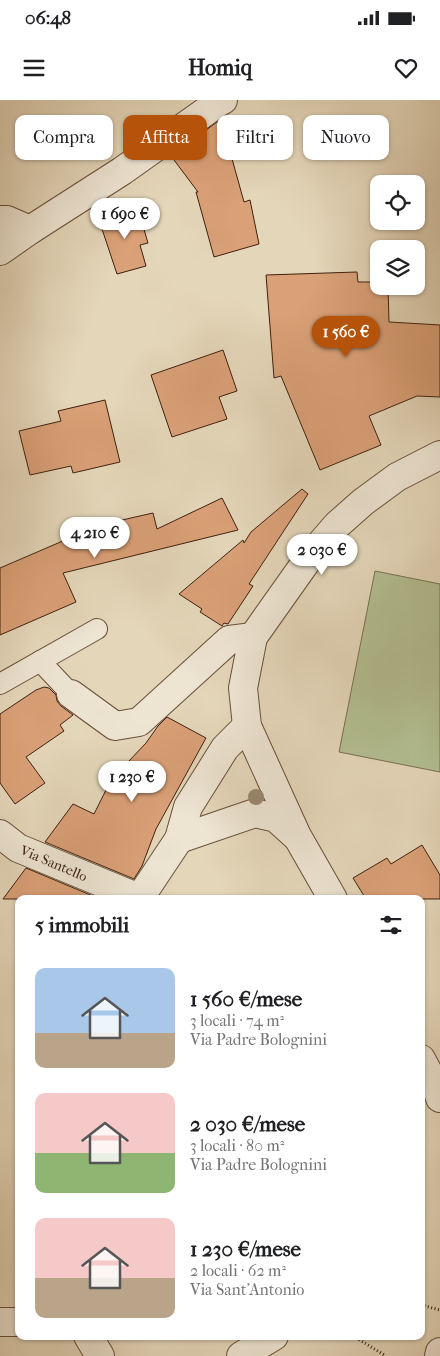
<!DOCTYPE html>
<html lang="it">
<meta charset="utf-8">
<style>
:root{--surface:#fff;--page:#f2f2f2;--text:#202124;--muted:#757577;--accent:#b45309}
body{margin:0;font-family:"IM FELL French Canon",serif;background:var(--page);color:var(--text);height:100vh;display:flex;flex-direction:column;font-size:19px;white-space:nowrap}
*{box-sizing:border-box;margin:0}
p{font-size:16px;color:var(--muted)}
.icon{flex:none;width:28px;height:28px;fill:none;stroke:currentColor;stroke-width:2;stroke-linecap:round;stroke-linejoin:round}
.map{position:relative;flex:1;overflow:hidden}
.sheet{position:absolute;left:15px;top:795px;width:410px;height:445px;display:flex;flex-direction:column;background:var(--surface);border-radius:10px;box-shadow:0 1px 4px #0004}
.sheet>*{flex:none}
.top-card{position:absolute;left:15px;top:15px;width:410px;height:45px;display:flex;gap:10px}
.buttons{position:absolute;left:370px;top:75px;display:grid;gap:10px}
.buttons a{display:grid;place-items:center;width:55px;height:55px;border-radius:10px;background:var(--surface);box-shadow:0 1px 4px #0004;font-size:25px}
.price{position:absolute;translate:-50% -42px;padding:0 11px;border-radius:18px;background:#fff;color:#222;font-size:16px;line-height:32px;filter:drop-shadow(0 1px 2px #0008)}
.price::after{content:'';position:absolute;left:50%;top:30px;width:15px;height:11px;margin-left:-8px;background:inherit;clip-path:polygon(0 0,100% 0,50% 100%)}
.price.active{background:var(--accent);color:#fff}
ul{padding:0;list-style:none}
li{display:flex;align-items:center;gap:15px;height:125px;padding:0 20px}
li span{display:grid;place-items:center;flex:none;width:140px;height:100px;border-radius:10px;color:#555}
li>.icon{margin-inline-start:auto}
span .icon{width:60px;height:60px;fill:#fffc;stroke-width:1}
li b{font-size:21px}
h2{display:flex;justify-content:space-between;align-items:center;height:60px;padding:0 20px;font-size:21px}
.chip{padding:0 18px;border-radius:10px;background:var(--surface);box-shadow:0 1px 4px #0004;font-size:18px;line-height:45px}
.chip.active{background:var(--accent);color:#fff}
.status{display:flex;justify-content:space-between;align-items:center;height:35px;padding:0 25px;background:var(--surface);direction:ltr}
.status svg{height:14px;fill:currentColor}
header{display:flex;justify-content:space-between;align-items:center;height:65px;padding:0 20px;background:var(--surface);font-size:22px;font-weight:700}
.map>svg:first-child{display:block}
.green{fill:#b2be91;stroke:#787050}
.building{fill:#daa077;stroke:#3e2110}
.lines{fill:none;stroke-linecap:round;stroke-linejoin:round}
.service-casing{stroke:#684e3a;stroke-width:22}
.minor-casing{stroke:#684e3a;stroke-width:30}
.path{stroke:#3e2110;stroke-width:3;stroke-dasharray:1 2.5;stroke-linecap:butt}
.service{stroke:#ede4d2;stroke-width:20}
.minor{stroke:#ede4d2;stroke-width:28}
.tree{fill:#99886e}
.labels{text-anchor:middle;stroke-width:4;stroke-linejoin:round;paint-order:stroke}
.street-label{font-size:14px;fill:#3e2110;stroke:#ede4d2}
</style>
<div class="status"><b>06:48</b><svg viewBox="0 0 49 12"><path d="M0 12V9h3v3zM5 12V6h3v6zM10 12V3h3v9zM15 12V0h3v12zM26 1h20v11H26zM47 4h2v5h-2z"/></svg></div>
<header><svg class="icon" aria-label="menu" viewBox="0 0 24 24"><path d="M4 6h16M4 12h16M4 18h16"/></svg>Homiq<svg class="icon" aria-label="heart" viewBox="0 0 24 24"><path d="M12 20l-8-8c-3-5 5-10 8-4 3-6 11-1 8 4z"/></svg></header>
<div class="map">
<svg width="440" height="1256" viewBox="0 0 440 1256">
<rect width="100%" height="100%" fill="#e4d6b9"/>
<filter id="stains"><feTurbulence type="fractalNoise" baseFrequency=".004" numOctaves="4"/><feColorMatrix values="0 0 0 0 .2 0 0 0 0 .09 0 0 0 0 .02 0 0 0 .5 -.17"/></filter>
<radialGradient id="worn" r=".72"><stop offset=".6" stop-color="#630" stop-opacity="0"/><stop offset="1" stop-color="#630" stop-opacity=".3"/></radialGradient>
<!-- green -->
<path class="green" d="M375 471 440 484V672L339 652Z"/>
<!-- building -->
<g class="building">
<path d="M221 19 244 102 250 100 259 144 214 157 196 92H198L171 56Z"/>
<path d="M138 109 148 143 140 145 146 166 117 174 99 120Z"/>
<path d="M357 172 358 182H379V186H388L389 222 440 225V297L417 296 369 316 381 345 320 370 281 276 274 278 266 175Z"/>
<path d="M223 250 237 291 219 297 227 319 172 337 151 275Z"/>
<path d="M105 300 120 362 73 373 71 366 30 375 19 331 61 321 58 311Z"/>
<path d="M302 389 308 394 249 484 253 486 228 524 224 523 222 526 200 512 202 509 179 494 243 440 244 443 251 432Z"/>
<path d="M222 398 238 430 63 473 76 502 0 535V468L100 425 153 413 157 429Z"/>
<path d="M44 587 49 588 56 595 57 601 61 606 73 615 60 625 64 631 26 657 45 683 15 704 0 683V614L36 590Z"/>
<path d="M167 617 206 638 156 729 142 766 134 779 45 742 73 704 94 714 111 680 146 643 158 626Z"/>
<path d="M422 745 440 775V799H366L353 778 387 758 391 764Z"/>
<path d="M26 768 100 799H3Z"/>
</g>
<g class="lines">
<defs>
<g id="service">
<path d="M40 561 71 594"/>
<path d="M0 584 97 529"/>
</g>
<g id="minor">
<path d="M0 120H7L30 130"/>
<path d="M0 151 30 130 122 71 219 2 223 0"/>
<path d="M71 594 115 626 139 622 229 540 253 537"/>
<path d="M0 734 18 748 139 798"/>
<path d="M179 739 255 713 276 718 296 736"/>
<path d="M139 799 179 739 188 707 225 648 247 626"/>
<path d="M333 799 297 736 247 626 243 588 253 537 311 455 337 425 363 402 397 377 440 355"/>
<path d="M421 959 437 989 440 998"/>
<path d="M0 1222H19"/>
<path d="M88 1236 100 1256"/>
<path d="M241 1256 274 1236"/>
<path d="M439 1256 440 1252"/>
</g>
</defs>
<!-- service casing -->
<use href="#service" class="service-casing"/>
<!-- minor casing -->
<use href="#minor" class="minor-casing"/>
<!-- path -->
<g class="path">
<path d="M421 1205 440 1210"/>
<path d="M353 1236 386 1256"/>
</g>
<!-- service -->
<use href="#service" class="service"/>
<!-- minor -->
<use href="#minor" class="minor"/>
</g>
<!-- trees -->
<circle class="tree" cx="256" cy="697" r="8"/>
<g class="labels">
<!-- street labels -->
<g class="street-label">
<text transform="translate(54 763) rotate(23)" y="5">Via Santello</text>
</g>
</g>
<rect width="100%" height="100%" filter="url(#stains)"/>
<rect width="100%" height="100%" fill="url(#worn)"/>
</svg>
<div class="buttons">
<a><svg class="icon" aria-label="locate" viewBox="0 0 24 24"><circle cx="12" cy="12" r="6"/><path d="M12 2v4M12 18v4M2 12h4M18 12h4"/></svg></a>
<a><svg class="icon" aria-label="layers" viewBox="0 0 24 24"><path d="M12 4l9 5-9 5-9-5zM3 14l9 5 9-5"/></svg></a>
</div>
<b class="price" style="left:125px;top:140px">1 690 €</b>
<b class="price active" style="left:346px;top:258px">1 560 €</b>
<b class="price" style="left:95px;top:459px">4 210 €</b>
<b class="price" style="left:322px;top:476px">2 030 €</b>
<b class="price" style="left:132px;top:703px">1 230 €</b>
<div class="top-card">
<a class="chip">Compra</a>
<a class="chip active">Affitta</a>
<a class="chip">Filtri</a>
<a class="chip">Nuovo</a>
</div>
<section class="sheet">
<h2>5 immobili<svg class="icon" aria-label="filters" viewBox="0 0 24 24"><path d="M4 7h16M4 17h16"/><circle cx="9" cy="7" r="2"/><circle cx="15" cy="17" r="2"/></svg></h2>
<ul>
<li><span style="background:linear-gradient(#a9c7e8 65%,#b9a48a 0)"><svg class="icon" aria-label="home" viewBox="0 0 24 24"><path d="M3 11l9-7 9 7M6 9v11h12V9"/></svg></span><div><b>1 560 €/mese</b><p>3 locali · 74 m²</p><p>Via Padre Bolognini</p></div></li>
<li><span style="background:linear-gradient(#f6c9c9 60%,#8fb573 0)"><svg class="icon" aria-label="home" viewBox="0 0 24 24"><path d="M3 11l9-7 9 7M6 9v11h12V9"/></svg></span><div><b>2 030 €/mese</b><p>3 locali · 80 m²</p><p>Via Padre Bolognini</p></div></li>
<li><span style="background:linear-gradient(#f6c9c9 60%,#b9a48a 0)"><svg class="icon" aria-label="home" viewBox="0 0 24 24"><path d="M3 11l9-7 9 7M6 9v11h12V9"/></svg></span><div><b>1 230 €/mese</b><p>2 locali · 62 m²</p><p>Via Sant'Antonio</p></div></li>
</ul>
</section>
</div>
